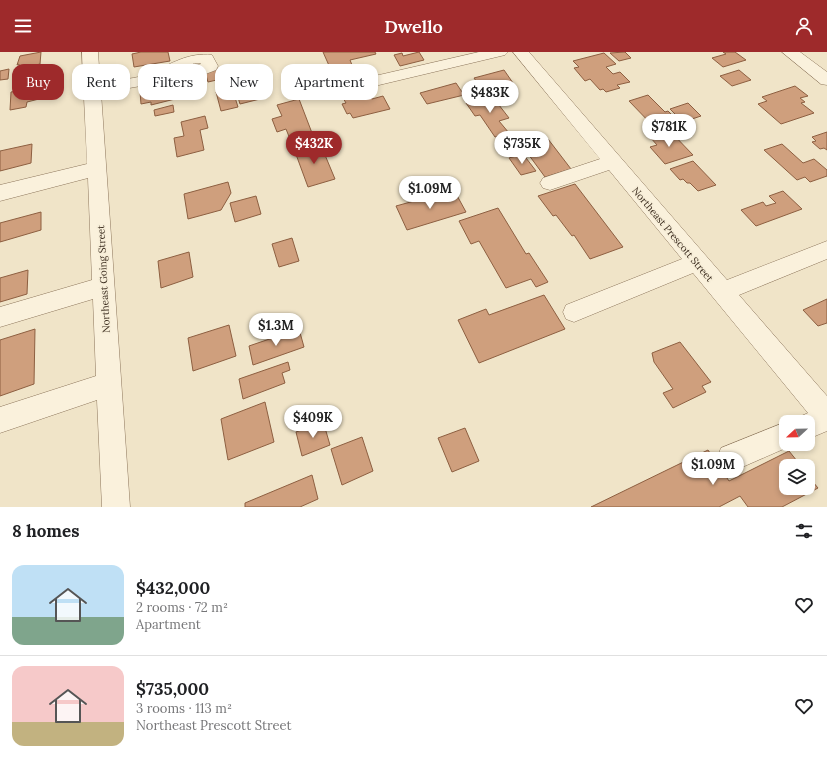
<!DOCTYPE html>
<meta charset="utf-8">
<style>
:root{--surface:#fff;--page:#f2f2f2;--text:#202124;--muted:#757577;--line:#e0e0e0;--accent:#9e2a2b}
body{margin:0;font-family:Lora,serif;background:var(--page);color:var(--text);height:100vh;display:flex;flex-direction:column;font-size:15px;white-space:nowrap}
*{box-sizing:border-box;margin:0}
p{font-size:13px;color:var(--muted)}
.icon{flex:none;width:22px;height:22px;fill:none;stroke:currentColor;stroke-width:2;stroke-linecap:round;stroke-linejoin:round}
.map{position:relative;height:455px;overflow:hidden}
.details{display:flex;flex-direction:column;background:var(--surface);flex:1}
.details>*{flex:none}
.guide{position:absolute;left:12px;top:12px;width:400px;height:36px;display:flex;gap:8px}
.needle{width:26px;rotate:248deg}
.buttons{position:absolute;left:779px;top:363px;display:grid;gap:8px}
.buttons a{display:grid;place-items:center;width:36px;height:36px;border-radius:8px;background:var(--surface);box-shadow:0 2px 6px #0003;font-size:20px}
.price{position:absolute;translate:-50% -34px;padding:0 9px;border-radius:14px;background:#fff;color:#222;font-size:13px;line-height:26px;filter:drop-shadow(0 1px 2px #0008)}
.price::after{content:'';position:absolute;left:50%;top:24px;width:12px;height:9px;margin-left:-6px;background:inherit;clip-path:polygon(0 0,100% 0,50% 100%)}
.price.selected{background:var(--accent);color:#fff}
ul{padding:0;list-style:none}
li{display:flex;align-items:center;gap:12px;height:100px;padding:0 12px}
li+li{border-top:1px solid var(--line)}
li span{display:grid;place-items:center;flex:none;width:112px;height:80px;border-radius:12px;color:#555}
li>.icon{margin-inline-start:auto}
span .icon{width:48px;height:48px;fill:#fffc;stroke-width:1}
li b{font-size:17px}
h2{display:flex;justify-content:space-between;align-items:center;height:48px;padding:0 12px;font-size:17px}
.pill{padding:0 14px;border-radius:12px;background:var(--surface);box-shadow:0 2px 6px #0003;font-size:14px;line-height:36px}
.pill.selected{background:var(--accent);color:#fff}
header{display:flex;justify-content:space-between;align-items:center;height:52px;padding:0 12px;background:var(--accent);color:#fff;font-size:18px;font-weight:600}
.map>svg:first-child{display:block}
.building{fill:#cf9f7d;stroke:#8d5f41}
.lines{fill:none;stroke-linecap:round;stroke-linejoin:round}
.minor-casing{stroke:#8d765c;stroke-width:1}
.minor{fill:#faf1dc;fill-rule:evenodd}
.labels{text-anchor:middle;stroke-width:3;stroke-linejoin:round;paint-order:stroke}
.street-label{font-size:10px;fill:#3d2e20;stroke:#f7eed8}
</style>
<header><svg class="icon" aria-label="menu" viewBox="0 0 24 24"><path d="M4 6h16M4 12h16M4 18h16"/></svg>Dwello<svg class="icon" aria-label="person" viewBox="0 0 24 24"><circle cx="12" cy="8" r="4"/><path d="M4 21q1-7 8-7t8 7"/></svg></header>
<div class="map">
<svg width="827" height="455" viewBox="0 0 827 455">
<rect width="100%" height="100%" fill="#f0e4c8"/>
<!-- building -->
<g class="building">
<path d="M41 0 40 12 19 17V12L17 13 20 4Z"/>
<path d="M141 0H168L170 9 134 15 132 2Z"/>
<path d="M323 0H375L376 2 350 8 352 13 331 18Z"/>
<path d="M419 0 424 8 400 14 394 3 402 1 403 4Z"/>
<path d="M625 0 631 6 619 9 610 1Z"/>
<path d="M723 0H735L746 8 723 15 712 6 726 2Z"/>
<path d="M604 1 616 12 606 15 613 22 620 20 630 30 617 33 620 36 606 40 603 37 600 38 590 27 585 29 574 16 579 15 573 9Z"/>
<path d="M222 16 224 24 221 27 208 30 205 20Z"/>
<path d="M9 17 8 27 0 28V19Z"/>
<path d="M504 18 513 31 483 39 474 26Z"/>
<path d="M739 18 751 28 732 34 720 24Z"/>
<path d="M262 28 268 45 240 52 236 39 246 37 244 32Z"/>
<path d="M363 29 372 47 383 44 390 57 353 66 350 61 347 62 342 52 346 51 343 46 340 47 335 38 339 37 338 36Z"/>
<path d="M181 31 183 45 151 53V50L141 52 140 40Z"/>
<path d="M456 31 464 43 427 52 420 41Z"/>
<path d="M795 34 808 44 800 46 805 50 801 51 814 61 781 72 758 52 767 49 762 45Z"/>
<path d="M34 36 33 39 47 36V45L27 50 26 55 10 58 11 40Z"/>
<path d="M232 36 238 55 221 59 216 40Z"/>
<path d="M648 43 665 60 668 59 677 68 654 75 629 49Z"/>
<path d="M492 44 509 66 499 69 509 81 495 85 480 63 475 64 466 51Z"/>
<path d="M299 47 312 81 290 87 286 77 277 80 272 67 282 64 277 53Z"/>
<path d="M688 51 701 64 683 70 670 57Z"/>
<path d="M173 53 174 60 155 64 154 58Z"/>
<path d="M205 64 208 76 200 78 204 98 177 105 174 86 184 84 181 70Z"/>
<path d="M670 79 693 103 665 112 650 95 657 93 650 85Z"/>
<path d="M827 80V98L824 96 820 97 812 90 816 89 812 85Z"/>
<path d="M548 87 571 117 545 125 523 95Z"/>
<path d="M316 91 321 104 325 103 335 127 308 135 294 97Z"/>
<path d="M32 92 31 111 0 119V99Z"/>
<path d="M782 92 803 111 814 107 827 118V124L810 130 805 125 797 128 764 98Z"/>
<path d="M523 102 536 119 521 123 509 106Z"/>
<path d="M693 109 716 133 698 139 690 131H687L683 127 680 128 670 117Z"/>
<path d="M228 130 231 141 221 158 188 167 184 142Z"/>
<path d="M575 132 623 195 590 207 574 183 572 184 556 163 553 164 538 144Z"/>
<path d="M454 138 466 160 407 178 396 154Z"/>
<path d="M783 139 802 157 756 174 741 158 763 150 766 154 776 151 769 144Z"/>
<path d="M256 144 261 162 235 170 230 151Z"/>
<path d="M498 156 526 202 529 201 548 230 536 235 531 227 506 236 479 189 471 192 459 169Z"/>
<path d="M41 160V178L0 190V171Z"/>
<path d="M292 186 299 209 279 215 272 192Z"/>
<path d="M189 200 193 225 161 236 158 209Z"/>
<path d="M28 218 27 242 0 250V226Z"/>
<path d="M544 243 565 277 479 311 458 268 486 257 489 263Z"/>
<path d="M827 247V271L818 274 803 258Z"/>
<path d="M229 273 236 304 193 319 188 286Z"/>
<path d="M35 277 34 332 0 344V288Z"/>
<path d="M299 277 304 295 253 313 249 294Z"/>
<path d="M680 290 711 330 702 334 706 340 673 356 663 341 673 337 654 310 652 301Z"/>
<path d="M288 310 290 318 282 321 285 331 243 347 239 327Z"/>
<path d="M265 350 274 390 228 408 221 367Z"/>
<path d="M323 369 330 393 302 404 296 380Z"/>
<path d="M465 376 479 409 452 420 438 386Z"/>
<path d="M362 385 373 419 342 433 331 397Z"/>
<path d="M708 398 729 429 789 399 801 414H786V436H808V424L818 436 782 455H748L740 444 719 455H591Z"/>
<path d="M312 423 318 447 300 455H245V451Z"/>
</g>
<g class="lines">
<defs>
<g id="minor">
<path d="M82 0H98L100 30C115 28 139 27 151 21 171 12 188 0 212 3L218 14 216 18 203 23 101 41 130 455H102L97 348 0 381V355L96 324 93 247 0 275V255L92 228 88 126 0 149V133L87 112ZM195 11H200L201 12 183 16Z"/>
<path d="M479 0H508L505 3 379 33 373 32 371 28 373 24 379 23Z"/>
<path d="M513 0H529L727 228 827 189V207L739 243 827 344V379L808 387V370H797L799 365 808 361 693 221 574 270 566 267 563 260 566 253 682 207 609 118 550 138 543 136 540 131 543 126 600 107Z"/>
<path d="M782 0H800L827 20V33L821 32Z"/>
<path d="M786 370V392H795L731 420 721 416 717 406 721 396Z"/>
</g>
</defs>
<!-- minor casing -->
<use href="#minor" class="minor-casing"/>
<!-- minor -->
<use href="#minor" class="minor"/>
</g>
<g class="labels">
<!-- street labels -->
<g class="street-label">
<text transform="translate(673 182) rotate(50)" y="4">Northeast Prescott Street</text>
<text transform="translate(103 227) rotate(-93)" y="4">Northeast Going Street</text>
</g>
</g>
</svg>
<div class="buttons">
<a><svg class="needle" viewBox="-14 -14 28 28"><path d="M0-13l5 13h-10z" fill="#e53935"/><path d="M0 13l5-13h-10z" fill="#757577"/></svg></a>
<a><svg class="icon" aria-label="layers" viewBox="0 0 24 24"><path d="M12 4l9 5-9 5-9-5zM3 14l9 5 9-5"/></svg></a>
</div>
<b class="price" style="left:490px;top:62px">$483K</b>
<b class="price" style="left:669px;top:96px">$781K</b>
<b class="price selected" style="left:314px;top:113px">$432K</b>
<b class="price" style="left:522px;top:113px">$735K</b>
<b class="price" style="left:430px;top:158px">$1.09M</b>
<b class="price" style="left:276px;top:295px">$1.3M</b>
<b class="price" style="left:313px;top:387px">$409K</b>
<b class="price" style="left:713px;top:434px">$1.09M</b>
<div class="guide">
<a class="pill selected">Buy</a>
<a class="pill">Rent</a>
<a class="pill">Filters</a>
<a class="pill">New</a>
<a class="pill">Apartment</a>
</div>
</div>
<section class="details">
<h2>8 homes<svg class="icon" aria-label="filters" viewBox="0 0 24 24"><path d="M4 7h16M4 17h16"/><circle cx="9" cy="7" r="2"/><circle cx="15" cy="17" r="2"/></svg></h2>
<ul>
<li><span style="background:linear-gradient(#bfe0f5 65%,#7fa58c 0)"><svg class="icon" aria-label="home" viewBox="0 0 24 24"><path d="M3 11l9-7 9 7M6 9v11h12V9"/></svg></span><div><b>$432,000</b><p>2 rooms · 72 m²</p><p>Apartment</p></div><svg class="icon" aria-label="heart" viewBox="0 0 24 24"><path d="M12 20l-8-8c-3-5 5-10 8-4 3-6 11-1 8 4z"/></svg></li>
<li><span style="background:linear-gradient(#f6c9c9 70%,#c2b280 0)"><svg class="icon" aria-label="home" viewBox="0 0 24 24"><path d="M3 11l9-7 9 7M6 9v11h12V9"/></svg></span><div><b>$735,000</b><p>3 rooms · 113 m²</p><p>Northeast Prescott Street</p></div><svg class="icon" aria-label="heart" viewBox="0 0 24 24"><path d="M12 20l-8-8c-3-5 5-10 8-4 3-6 11-1 8 4z"/></svg></li>
</ul>
</section>
